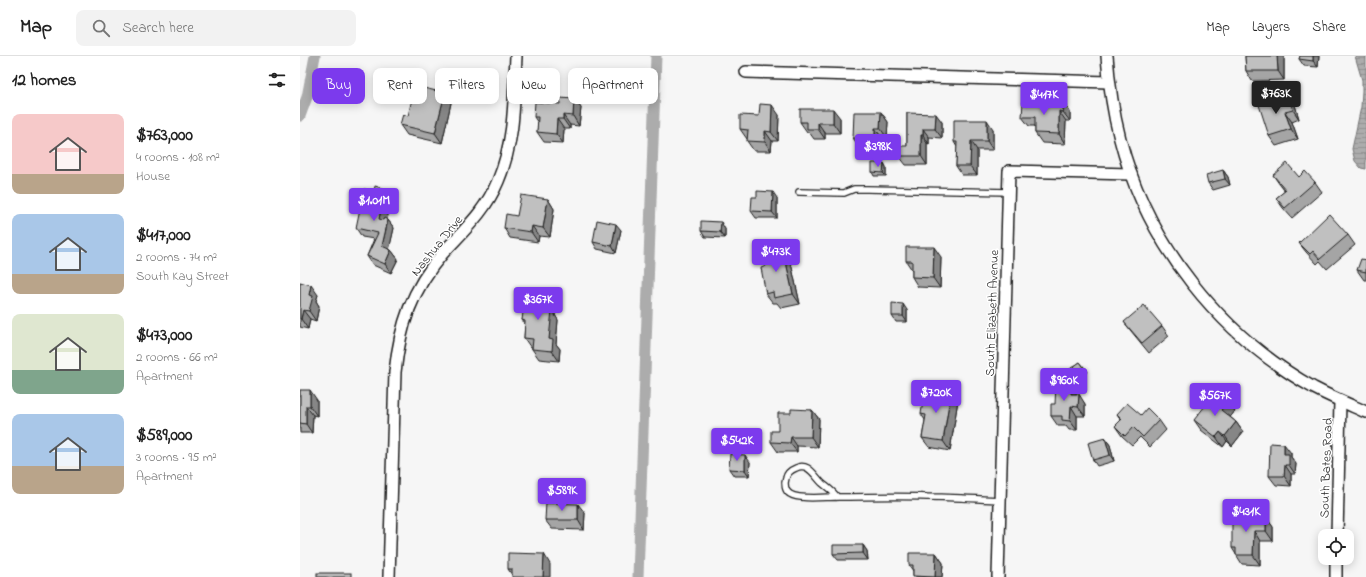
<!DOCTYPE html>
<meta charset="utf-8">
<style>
:root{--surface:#fff;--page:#f2f2f2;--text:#222;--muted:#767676;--line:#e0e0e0;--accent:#7c3aed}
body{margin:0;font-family:"Indie Flower",sans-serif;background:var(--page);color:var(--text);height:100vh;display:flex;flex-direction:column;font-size:15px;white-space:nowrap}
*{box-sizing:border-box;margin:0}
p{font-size:13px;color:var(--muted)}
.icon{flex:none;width:22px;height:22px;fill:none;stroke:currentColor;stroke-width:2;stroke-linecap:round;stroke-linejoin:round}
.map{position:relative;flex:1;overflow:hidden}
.drawer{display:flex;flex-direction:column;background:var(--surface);width:300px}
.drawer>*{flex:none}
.top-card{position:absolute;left:12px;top:12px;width:380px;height:36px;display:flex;gap:8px}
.buttons{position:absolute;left:1018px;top:473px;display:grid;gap:8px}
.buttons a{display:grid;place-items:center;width:36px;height:36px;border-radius:8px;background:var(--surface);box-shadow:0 2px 10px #0003;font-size:20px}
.price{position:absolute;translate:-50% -34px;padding:0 9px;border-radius:4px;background:var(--accent);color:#fff;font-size:13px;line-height:26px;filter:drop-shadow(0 1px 2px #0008)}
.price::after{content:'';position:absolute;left:50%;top:24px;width:12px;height:9px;margin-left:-6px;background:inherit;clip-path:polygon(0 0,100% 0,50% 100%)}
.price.current{background:#222;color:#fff}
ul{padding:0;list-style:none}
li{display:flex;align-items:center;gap:12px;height:100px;padding:0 12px}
li span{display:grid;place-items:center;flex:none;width:112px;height:80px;border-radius:8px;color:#555}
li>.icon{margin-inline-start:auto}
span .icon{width:48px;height:48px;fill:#fffc;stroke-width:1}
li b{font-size:17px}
h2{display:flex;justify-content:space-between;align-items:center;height:48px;padding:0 12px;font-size:17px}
.chip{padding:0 14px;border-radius:8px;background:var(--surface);box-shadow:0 2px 10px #0003;font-size:14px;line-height:36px}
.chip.current{background:var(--accent);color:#fff}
header{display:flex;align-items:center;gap:24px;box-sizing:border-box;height:56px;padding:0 20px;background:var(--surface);border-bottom:1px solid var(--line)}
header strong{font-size:19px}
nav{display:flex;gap:22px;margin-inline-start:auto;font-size:14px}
.search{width:280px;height:36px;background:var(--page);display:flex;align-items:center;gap:10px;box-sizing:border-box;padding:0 14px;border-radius:8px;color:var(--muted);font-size:15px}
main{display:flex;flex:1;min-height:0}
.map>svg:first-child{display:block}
.water{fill:url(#water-rules);stroke:#727272}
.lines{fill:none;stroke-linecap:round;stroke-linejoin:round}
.canal{stroke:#acacac;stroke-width:11}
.lane-casing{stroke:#1c1c1c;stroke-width:8}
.street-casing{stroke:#1c1c1c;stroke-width:14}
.lane{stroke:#fff;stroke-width:5.5}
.street{stroke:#fff;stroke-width:11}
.wall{fill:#a5a5a5;stroke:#1c1c1c}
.shaded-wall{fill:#868686;stroke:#1c1c1c}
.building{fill:#c0c0c0;stroke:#1c1c1c}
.labels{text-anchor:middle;stroke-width:3;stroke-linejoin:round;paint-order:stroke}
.street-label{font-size:13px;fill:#1c1c1c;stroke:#fff}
</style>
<header>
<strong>Map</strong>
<div class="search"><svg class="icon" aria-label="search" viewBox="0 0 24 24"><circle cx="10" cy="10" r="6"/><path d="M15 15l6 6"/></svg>Search here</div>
<nav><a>Map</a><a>Layers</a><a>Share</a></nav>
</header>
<main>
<section class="drawer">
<h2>12 homes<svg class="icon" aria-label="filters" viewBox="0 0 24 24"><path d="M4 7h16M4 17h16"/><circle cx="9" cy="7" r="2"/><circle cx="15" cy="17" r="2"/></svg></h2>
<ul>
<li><span style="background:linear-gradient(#f6c9c9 75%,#b9a48a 0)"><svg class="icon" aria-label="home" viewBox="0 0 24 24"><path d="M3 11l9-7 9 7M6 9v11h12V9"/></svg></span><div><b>$763,000</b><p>4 rooms · 108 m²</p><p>House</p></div></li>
<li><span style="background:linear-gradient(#a9c7e8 75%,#b9a48a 0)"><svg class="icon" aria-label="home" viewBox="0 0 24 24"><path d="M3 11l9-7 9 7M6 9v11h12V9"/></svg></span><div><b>$417,000</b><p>2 rooms · 74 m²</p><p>South Kay Street</p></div></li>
<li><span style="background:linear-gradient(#dfe7d0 70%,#7fa58c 0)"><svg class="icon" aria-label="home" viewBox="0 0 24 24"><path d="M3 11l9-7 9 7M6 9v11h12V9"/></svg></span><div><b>$473,000</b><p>2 rooms · 66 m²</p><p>Apartment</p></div></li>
<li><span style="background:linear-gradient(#a9c7e8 65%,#b9a48a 0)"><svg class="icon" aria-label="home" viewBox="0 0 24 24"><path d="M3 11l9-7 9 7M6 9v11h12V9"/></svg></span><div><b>$589,000</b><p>3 rooms · 95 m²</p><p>Apartment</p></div></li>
</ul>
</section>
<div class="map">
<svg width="1066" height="521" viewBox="0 0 1066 521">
<defs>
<pattern id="water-rules" width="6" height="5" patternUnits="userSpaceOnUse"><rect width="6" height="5" fill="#acacac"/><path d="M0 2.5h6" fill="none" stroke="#939393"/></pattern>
</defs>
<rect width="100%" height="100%" fill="#f6f6f6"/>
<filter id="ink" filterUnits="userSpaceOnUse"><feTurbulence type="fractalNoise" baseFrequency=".025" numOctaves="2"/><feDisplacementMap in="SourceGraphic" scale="8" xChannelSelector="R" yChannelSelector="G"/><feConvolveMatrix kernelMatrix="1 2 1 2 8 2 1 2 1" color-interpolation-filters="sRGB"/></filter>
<g filter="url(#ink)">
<!-- water -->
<path class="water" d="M1055 0H1066V113L1061 112 1055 105 1052 93 1061 51 1062 35V24Z"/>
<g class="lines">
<!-- canal -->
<g class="canal">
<path d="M0 60 7 41 15 0"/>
<path d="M338 521 356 0"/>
</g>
<defs>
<g id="lane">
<path d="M499 136 544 137 554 133H567L709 136"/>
<path d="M537 441C533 435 528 432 522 427 514 419 508 406 496 412 491 414 487 417 486 422 484 428 485 435 490 438 499 444 525 441 536 441 566 441 597 440 627 441 652 441 676 443 700 444"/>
</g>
<g id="street">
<path d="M807 0C809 28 813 56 820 83 847 188 920 279 1014 332 1031 341 1048 348 1066 356"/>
<path d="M446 16 809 26"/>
<path d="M1037 480 1040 345"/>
<path d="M89 521 95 316C100 269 112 233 143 197 165 173 185 156 198 125 215 85 214 43 216 0"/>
<path d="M698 521 709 115 831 118"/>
<path d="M1036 521V502"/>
</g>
</defs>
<!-- lane casing -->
<use href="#lane" class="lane-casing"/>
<!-- street casing -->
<use href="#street" class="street-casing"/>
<!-- lane -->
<use href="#lane" class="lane"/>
<!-- street -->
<use href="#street" class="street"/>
</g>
<!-- wall -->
<g class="wall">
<path d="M945 0H984V24L952 25 946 15Z"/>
<path d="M1000 0H1019L1018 11 1004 10 999 3Z"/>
<path d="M145 37 151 47 142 87 107 79 100 69 108 60Z"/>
<path d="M988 40 995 49 999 63 992 66 998 83 976 90 969 80Z"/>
<path d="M274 43 281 52 279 70 270 69V73H264L263 87 244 86 237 76 238 67 234 61 260 48Z"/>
<path d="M763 46 770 56V65H766L765 88 742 87 735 77V70H729L722 61Z"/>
<path d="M581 56 588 66 587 82H582V92H560L553 82Z"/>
<path d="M607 57 642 66V82L629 81V88L627 87V109H606L599 100 607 90Z"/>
<path d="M479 59 478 85H472L471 95H454L447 85 448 83H447L440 73 459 60Z"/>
<path d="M540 62V77H525V83H514L509 76H507L500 66Z"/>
<path d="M693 73V94H677V119H662L656 110 657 91 654 86Z"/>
<path d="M584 107 586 111V120H574L572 116Z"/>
<path d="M923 114 928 121 930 129 913 134 908 127Z"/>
<path d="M973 119 999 121 1015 126 1022 136 992 162 983 152 976 142 985 135 980 129Z"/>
<path d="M92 142 87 163 88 164 94 172 89 193 91 194 98 203 91 217 73 209 67 200 74 183 62 181 56 172Z"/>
<path d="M477 142V162H456L451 155Z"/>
<path d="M248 143 254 153 250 181 239 180 238 186 210 182 204 172 217 160Z"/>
<path d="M425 173V182L405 181 401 175Z"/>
<path d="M321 174 316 197 297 193 293 186Z"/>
<path d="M1048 179 1055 189 1027 213 1020 205 1017 208 1006 196 999 187Z"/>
<path d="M479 196V198L491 207 500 248 481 252 477 247H473L466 238V210Z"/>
<path d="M641 201 640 232 618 231 612 221V214L606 205Z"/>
<path d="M1066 204V224H1064L1057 214Z"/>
<path d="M0 226 18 239 16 245 19 250 16 265 10 263 8 273 0 271Z"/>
<path d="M250 239 256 248 255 259 258 264 256 288 260 293 259 305 239 303 232 293V292H231L224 282 225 268 222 264 230 240Z"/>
<path d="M607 254V266H596L592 260Z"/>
<path d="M824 266 862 270 869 280 849 297 831 275Z"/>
<path d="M780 306 788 316 778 323 770 313Z"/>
<path d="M771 329 785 348V360H777V374H769L766 370H758L751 360 755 348Z"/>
<path d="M0 334 17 344V360L13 359 12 377H0Z"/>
<path d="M658 344 650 395 629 391 622 382 625 364 621 358Z"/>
<path d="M928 346 935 355 930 361 936 366 943 376 932 390 927 385 923 391 901 374 894 364Z"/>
<path d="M512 354 519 363 518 391 497 390V396H478L471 386 478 375 491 357Z"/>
<path d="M817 358 841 359 859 364 866 374 850 391 840 381 832 389 822 380 815 370 821 364Z"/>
<path d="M805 382 810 389 814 405 797 410 793 404Z"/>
<path d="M991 397V401L996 408 995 418H991V430L976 429 969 420Z"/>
<path d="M450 406 449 420H434L429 413Z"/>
<path d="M285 457 284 474 252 473 245 464Z"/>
<path d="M966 461 973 471V485H960V509L942 508 932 492Z"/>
<path d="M563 489 567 495 568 504H538L533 498Z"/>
<path d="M636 497 643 507 642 521H613V515L609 509Z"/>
<path d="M250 508 212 519 208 513Z"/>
</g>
<!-- shaded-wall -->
<g class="shaded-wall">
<path d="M977 0H984V24L978 15Z"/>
<path d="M1013 0H1019L1018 11 1013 5Z"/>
<path d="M145 37 151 47 142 87 135 77Z"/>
<path d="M988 40 995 49 999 63 993 54Z"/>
<path d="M274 43 281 52 279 70 273 60Z"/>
<path d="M763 46 770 56V65L763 56Z"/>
<path d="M472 49 479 59 478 85 471 76Z"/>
<path d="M533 53 540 62V77L533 67Z"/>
<path d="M759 55 766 65 765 88 759 78Z"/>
<path d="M581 56 588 66 587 82 580 72Z"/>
<path d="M985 56 992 66 998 83 991 73Z"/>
<path d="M636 58 642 66V82L635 73Z"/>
<path d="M263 59 270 69V73L263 63Z"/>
<path d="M257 63 264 73 263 87 256 78Z"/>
<path d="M687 64 693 73V94L687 85Z"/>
<path d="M518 67 525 77V83L518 73Z"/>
<path d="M575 72 582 82V92L575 83Z"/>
<path d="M623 73 629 81V88L623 79Z"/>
<path d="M465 75 472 85 471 95 465 86Z"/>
<path d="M621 79 627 87V109L621 100Z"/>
<path d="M671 85 677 94V119L670 110Z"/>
<path d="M584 107 586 111V120L583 117Z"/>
<path d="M923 114 928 121 930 129 925 123Z"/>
<path d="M85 133 92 142 85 172 79 163Z"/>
<path d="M473 136 477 142V162L472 156Z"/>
<path d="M248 143 254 153 250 181 243 172Z"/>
<path d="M88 164 94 172 88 199 82 190Z"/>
<path d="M421 166 425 173V182L420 176Z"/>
<path d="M316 168 321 174 316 197 312 190Z"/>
<path d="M232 170 239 180 238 186 231 176Z"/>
<path d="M472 186 479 196 482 209 475 199Z"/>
<path d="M634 191 641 201 640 232 633 222Z"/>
<path d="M91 194 98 203 91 217 85 208Z"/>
<path d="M484 197 491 207 500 248 493 238Z"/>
<path d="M11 229 18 239 16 245 19 250 16 265 9 255V239Z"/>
<path d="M250 239 256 248 255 259 258 264 256 288 260 293 259 305 252 295 249 283 248 254Z"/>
<path d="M603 248 607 254V266L603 260Z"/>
<path d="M3 254 10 263 8 273 1 263Z"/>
<path d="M771 329 778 338H771Z"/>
<path d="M10 334 17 344V360L10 350Z"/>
<path d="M651 334 658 344 650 395 643 385Z"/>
<path d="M779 338 785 348V360L778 351Z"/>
<path d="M928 346 935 355 928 364 921 354Z"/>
<path d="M6 350 13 359 12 377 6 368Z"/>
<path d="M771 350 777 360V374L770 365Z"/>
<path d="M512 354 519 363 518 391 511 381Z"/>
<path d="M936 366 943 376 932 390 925 380Z"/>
<path d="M920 376 927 385 923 391 916 381Z"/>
<path d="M491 381 497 390V396L490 387Z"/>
<path d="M805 382 810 389 814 405 810 399Z"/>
<path d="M984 388 991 397V401L996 408 995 418 989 409 984 398Z"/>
<path d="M445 399 450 406 449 420 445 414Z"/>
<path d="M985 409 991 418V430L984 420Z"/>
<path d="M278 448 285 457 284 474 278 464Z"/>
<path d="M966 461 973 471V485L966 475Z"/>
<path d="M954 475 960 485V509L953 499Z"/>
<path d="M563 489 567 495 568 504 563 497Z"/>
<path d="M636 497 643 507 642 521H635Z"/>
<path d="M244 498 250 508V521H243Z"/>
</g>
<!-- building -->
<g class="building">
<path d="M945 0H977L978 15H946Z"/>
<path d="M1000 0H1013V5L999 3Z"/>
<path d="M115 30 145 37 135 77 100 69 103 58 108 60Z"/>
<path d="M988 40 993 54 985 56 991 73 969 80 959 49Z"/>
<path d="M260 42 274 43 273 60 263 59V63H257L256 78 237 76 238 61H234L235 46 260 48Z"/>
<path d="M723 46H763V56L759 55V78L735 77V61H722Z"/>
<path d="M460 48 472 49 471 76 465 75V86L447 85 448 74 440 73V59L459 60Z"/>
<path d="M500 53H533V67H518V73H507V66H500Z"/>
<path d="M554 56H581L580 72H575V83L553 82Z"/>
<path d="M607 57 636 58 635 73H623V79H621V100H599L600 90H607Z"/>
<path d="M654 64H687V85H671L670 110H656L657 86H654Z"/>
<path d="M572 107H584L583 117 572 116Z"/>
<path d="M987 107 999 121 1005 115 1015 126 985 152 976 142 986 134 973 119Z"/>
<path d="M923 114 925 123 908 127 906 119Z"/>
<path d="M75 130 85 133 79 163 83 164 84 162 88 164 82 190 91 194 85 208 67 200 78 177 56 172 64 133 74 135Z"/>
<path d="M457 135 473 136 472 156 451 155 452 141H457Z"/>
<path d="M221 139 248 143 243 172 232 170 231 176 204 172 206 158 217 160Z"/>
<path d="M1029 158 1048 179 1020 203 1013 195 1010 198 999 187Z"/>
<path d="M297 164 316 168 312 190 293 186Z"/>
<path d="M401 165 421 166 420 176 401 175Z"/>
<path d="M472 186 475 199 484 197 493 238 474 242 473 236 466 238 461 212 466 210 461 188Z"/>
<path d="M606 191H634L633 222 612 221V205H606Z"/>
<path d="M1061 203 1066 204V216L1057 214Z"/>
<path d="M0 226 11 229 9 239 13 240 9 255 3 254 1 263H0Z"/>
<path d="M231 237 250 239 248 254H252L249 283 253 284 252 295 232 293 233 283 224 282 225 265 222 264 225 240H230Z"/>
<path d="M592 247 603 248V260H592Z"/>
<path d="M844 249 862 270 842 287 824 266Z"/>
<path d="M780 306 785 313 776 320 770 313Z"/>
<path d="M756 328 771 329V338H779L778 351 771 350 770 365 762 364V360H751V348H755Z"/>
<path d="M631 331 651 334 643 385 622 382 626 359 621 358 623 345 628 346Z"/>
<path d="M0 334H10V350H6V368L0 367Z"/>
<path d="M916 336 928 346 921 354 936 366 925 380 920 376 916 381 894 364Z"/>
<path d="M827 347 841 359 847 352 859 364 843 381 833 371 825 380 815 370 822 363 817 358Z"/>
<path d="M491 353 512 354 511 381H491L490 387 471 386V375H478V357H491Z"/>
<path d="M805 382 810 399 793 404 788 387Z"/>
<path d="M970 387 984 388V398H989V409H985L984 420H969Z"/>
<path d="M430 398 445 399V414L429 413Z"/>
<path d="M246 447 278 448V464H245Z"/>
<path d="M932 460 966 461V475H954L953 499H936V492H932Z"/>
<path d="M533 489H563V497L533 498Z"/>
<path d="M208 497 244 498 243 521H212V513H208Z"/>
<path d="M609 497H636L635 521 613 520V509H609Z"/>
<rect x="17" y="517" width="34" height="4"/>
</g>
</g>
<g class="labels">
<!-- street labels -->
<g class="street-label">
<text transform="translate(136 189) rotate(-51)" y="5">Nashua Drive</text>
<text transform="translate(691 257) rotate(-88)" y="5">South Elizabeth Avenue</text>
<text transform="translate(1025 412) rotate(-88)" y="5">South Bates Road</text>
</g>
</g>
</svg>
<div class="buttons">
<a><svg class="icon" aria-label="locate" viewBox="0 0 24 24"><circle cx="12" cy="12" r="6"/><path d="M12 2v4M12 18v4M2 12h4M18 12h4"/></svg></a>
</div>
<b class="price current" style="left:976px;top:59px">$763K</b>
<b class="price" style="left:744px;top:60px">$417K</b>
<b class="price" style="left:578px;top:112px">$398K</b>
<b class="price" style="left:74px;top:166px">$1.01M</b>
<b class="price" style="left:476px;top:217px">$473K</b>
<b class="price" style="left:238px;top:265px">$367K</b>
<b class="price" style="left:764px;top:346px">$960K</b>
<b class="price" style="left:636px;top:358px">$720K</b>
<b class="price" style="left:915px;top:361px">$567K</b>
<b class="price" style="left:437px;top:406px">$542K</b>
<b class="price" style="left:262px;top:456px">$589K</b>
<b class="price" style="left:946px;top:477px">$431K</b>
<div class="top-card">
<a class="chip current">Buy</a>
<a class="chip">Rent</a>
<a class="chip">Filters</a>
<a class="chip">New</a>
<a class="chip">Apartment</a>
</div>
</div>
</main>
